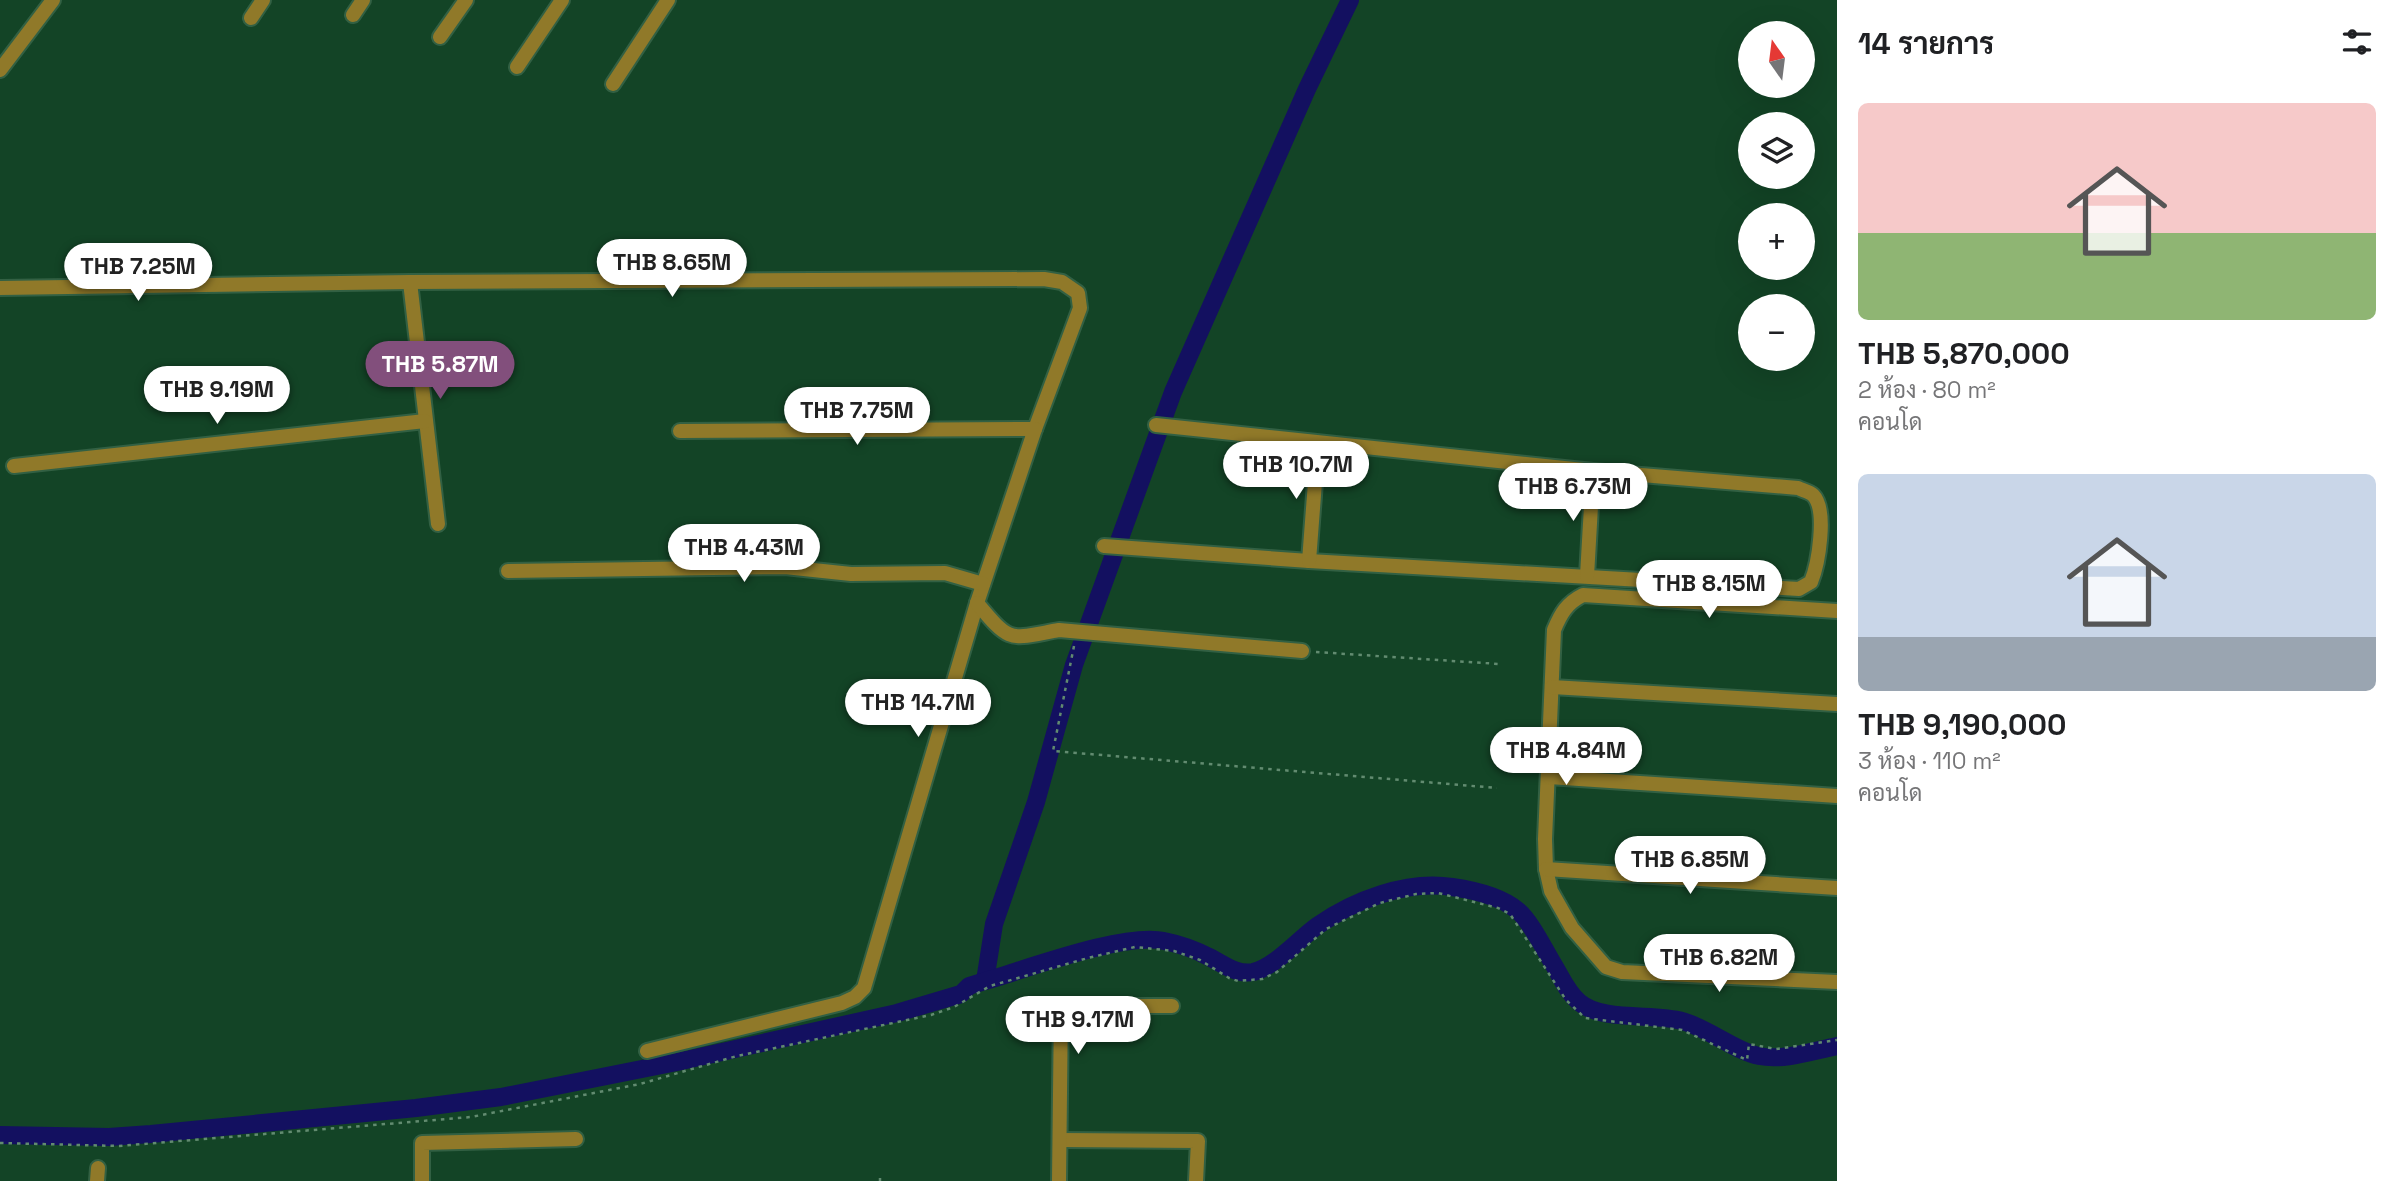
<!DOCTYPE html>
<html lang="th">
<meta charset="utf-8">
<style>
:root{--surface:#fff;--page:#f2f2f2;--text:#202124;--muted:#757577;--accent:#824f7c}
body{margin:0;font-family:"Space Grotesk",Sarabun,sans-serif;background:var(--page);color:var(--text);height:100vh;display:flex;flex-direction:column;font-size:26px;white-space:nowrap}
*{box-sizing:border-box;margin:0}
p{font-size:23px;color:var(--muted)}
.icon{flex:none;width:38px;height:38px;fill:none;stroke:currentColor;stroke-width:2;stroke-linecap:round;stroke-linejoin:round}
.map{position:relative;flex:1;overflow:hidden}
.side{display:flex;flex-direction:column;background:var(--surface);width:560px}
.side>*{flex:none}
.needle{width:46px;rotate:346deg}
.fabs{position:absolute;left:1738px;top:21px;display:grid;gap:14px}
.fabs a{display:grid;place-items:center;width:77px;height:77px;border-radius:50%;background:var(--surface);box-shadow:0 7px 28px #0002;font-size:35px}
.price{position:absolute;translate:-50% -60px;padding:0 16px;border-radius:24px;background:#fff;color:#222;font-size:23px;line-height:46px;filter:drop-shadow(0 2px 4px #0008)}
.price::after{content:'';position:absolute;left:50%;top:42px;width:21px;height:16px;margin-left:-10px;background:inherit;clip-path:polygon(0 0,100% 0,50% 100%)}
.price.selected{background:var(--accent);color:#fff}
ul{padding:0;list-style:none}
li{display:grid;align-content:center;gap:14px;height:371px;padding:0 21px}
li span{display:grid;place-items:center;height:217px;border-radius:10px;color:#555}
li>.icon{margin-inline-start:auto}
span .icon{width:126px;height:126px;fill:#fffc;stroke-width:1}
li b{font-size:30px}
h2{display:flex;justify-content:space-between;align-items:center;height:84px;padding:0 21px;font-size:30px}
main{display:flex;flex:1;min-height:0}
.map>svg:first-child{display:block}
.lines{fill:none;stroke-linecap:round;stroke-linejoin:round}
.canal{stroke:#131060;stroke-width:18}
.minor-casing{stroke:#326043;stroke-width:18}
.path{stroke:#628b70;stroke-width:2.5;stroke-dasharray:3.5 5;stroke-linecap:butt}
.minor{stroke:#907929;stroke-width:14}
</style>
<main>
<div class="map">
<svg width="1837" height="1181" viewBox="0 0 1837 1181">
<rect width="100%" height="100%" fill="#134426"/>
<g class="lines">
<!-- canal -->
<g class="canal">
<path d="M985 981 994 924 1036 802 1074 665 1173 392 1307 89 1350 0"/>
<path d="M0 1135 109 1137 151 1134 416 1108 501 1097 677 1062 897 1013 961 994 969 986 985 981C1027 969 1125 932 1164 941 1179 944 1196 950 1209 957 1224 964 1236 975 1253 972 1275 967 1299 939 1317 926 1354 900 1407 880 1452 887 1473 890 1501 897 1517 910 1531 921 1545 951 1555 967 1562 979 1568 993 1579 1002 1602 1022 1653 1013 1682 1021 1706 1027 1737 1052 1759 1056 1784 1061 1812 1051 1837 1046"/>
</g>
<defs>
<g id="minor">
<path d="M353 15 363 0"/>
<path d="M251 18 263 0"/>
<path d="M440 37 466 0"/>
<path d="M517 67 562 0"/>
<path d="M0 70 53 0"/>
<path d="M613 84 668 0"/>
<path d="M410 282 438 524"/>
<path d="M0 288 410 282 1044 279 1062 282 1078 293 1080 308 1035 429 977 603 864 988 855 997 842 1003 647 1051"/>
<path d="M680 431 1035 429"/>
<path d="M14 466 425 421"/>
<path d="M1104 546 1309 561 1799 589 1811 582C1818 565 1828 510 1813 495 1810 492 1802 490 1798 488L1593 471 1156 425"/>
<path d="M1309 561 1318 443"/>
<path d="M508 571 785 567 851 574 945 573 983 584"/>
<path d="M1587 576 1593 471"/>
<path d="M977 603C1011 644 1009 639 1059 630L1302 651"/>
<path d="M1837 611 1583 595C1567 603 1561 613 1554 630L1545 839 1546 869 1551 891 1572 928 1606 967 1622 972 1837 982"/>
<path d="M1552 687 1837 704"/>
<path d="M1549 777 1837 796"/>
<path d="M1546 869 1837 888"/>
<path d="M1061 1140 1198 1141 1196 1181"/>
<path d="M97 1181 98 1168"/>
<path d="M422 1181V1143L576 1139"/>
<path d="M1059 1181 1061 1006H1172"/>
</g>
</defs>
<!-- minor casing -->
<use href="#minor" class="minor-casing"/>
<!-- path -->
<g class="path">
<path d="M1074 646 1053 751 1497 788"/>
<path d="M1316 652 1499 664"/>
<path d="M0 1143 119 1146 471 1117 640 1084 737 1056 931 1015 954 1007 990 986 1088 958 1135 947 1174 951 1200 960 1229 978 1238 981 1262 979 1277 972 1326 929 1380 903 1416 894 1438 893 1498 908 1510 914 1566 1000 1585 1018 1682 1030 1747 1060 1749 1044 1776 1049 1837 1040"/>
<path d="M880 1181V1178"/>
</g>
<!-- minor -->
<use href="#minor" class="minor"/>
</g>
</svg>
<div class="fabs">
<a><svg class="needle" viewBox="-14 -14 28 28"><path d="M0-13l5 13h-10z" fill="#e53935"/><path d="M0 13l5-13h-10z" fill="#757577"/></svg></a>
<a><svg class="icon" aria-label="layers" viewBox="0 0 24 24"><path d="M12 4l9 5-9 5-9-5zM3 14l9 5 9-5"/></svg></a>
<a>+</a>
<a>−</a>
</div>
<b class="price" style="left:672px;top:299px">THB 8.65M</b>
<b class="price" style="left:138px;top:303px">THB 7.25M</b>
<b class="price selected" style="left:440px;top:401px">THB 5.87M</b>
<b class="price" style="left:217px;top:426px">THB 9.19M</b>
<b class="price" style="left:857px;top:447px">THB 7.75M</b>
<b class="price" style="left:1296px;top:501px">THB 10.7M</b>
<b class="price" style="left:1573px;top:523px">THB 6.73M</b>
<b class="price" style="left:744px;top:584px">THB 4.43M</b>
<b class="price" style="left:1709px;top:620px">THB 8.15M</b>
<b class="price" style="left:918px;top:739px">THB 14.7M</b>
<b class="price" style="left:1566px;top:787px">THB 4.84M</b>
<b class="price" style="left:1690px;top:896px">THB 6.85M</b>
<b class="price" style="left:1719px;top:994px">THB 6.82M</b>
<b class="price" style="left:1078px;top:1056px">THB 9.17M</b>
</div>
<section class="side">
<h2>14 รายการ<svg class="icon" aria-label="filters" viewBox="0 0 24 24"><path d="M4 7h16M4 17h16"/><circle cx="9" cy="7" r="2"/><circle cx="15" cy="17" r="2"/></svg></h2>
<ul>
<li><span style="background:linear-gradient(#f6c9c9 60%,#8fb573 0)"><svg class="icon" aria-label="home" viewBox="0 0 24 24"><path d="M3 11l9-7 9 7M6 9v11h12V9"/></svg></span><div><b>THB 5,870,000</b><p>2 ห้อง · 80 m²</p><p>คอนโด</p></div></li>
<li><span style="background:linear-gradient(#c9d6e8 75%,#9aa5b1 0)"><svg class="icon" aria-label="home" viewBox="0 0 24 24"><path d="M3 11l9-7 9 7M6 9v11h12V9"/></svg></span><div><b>THB 9,190,000</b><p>3 ห้อง · 110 m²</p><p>คอนโด</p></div></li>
</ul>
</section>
</main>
